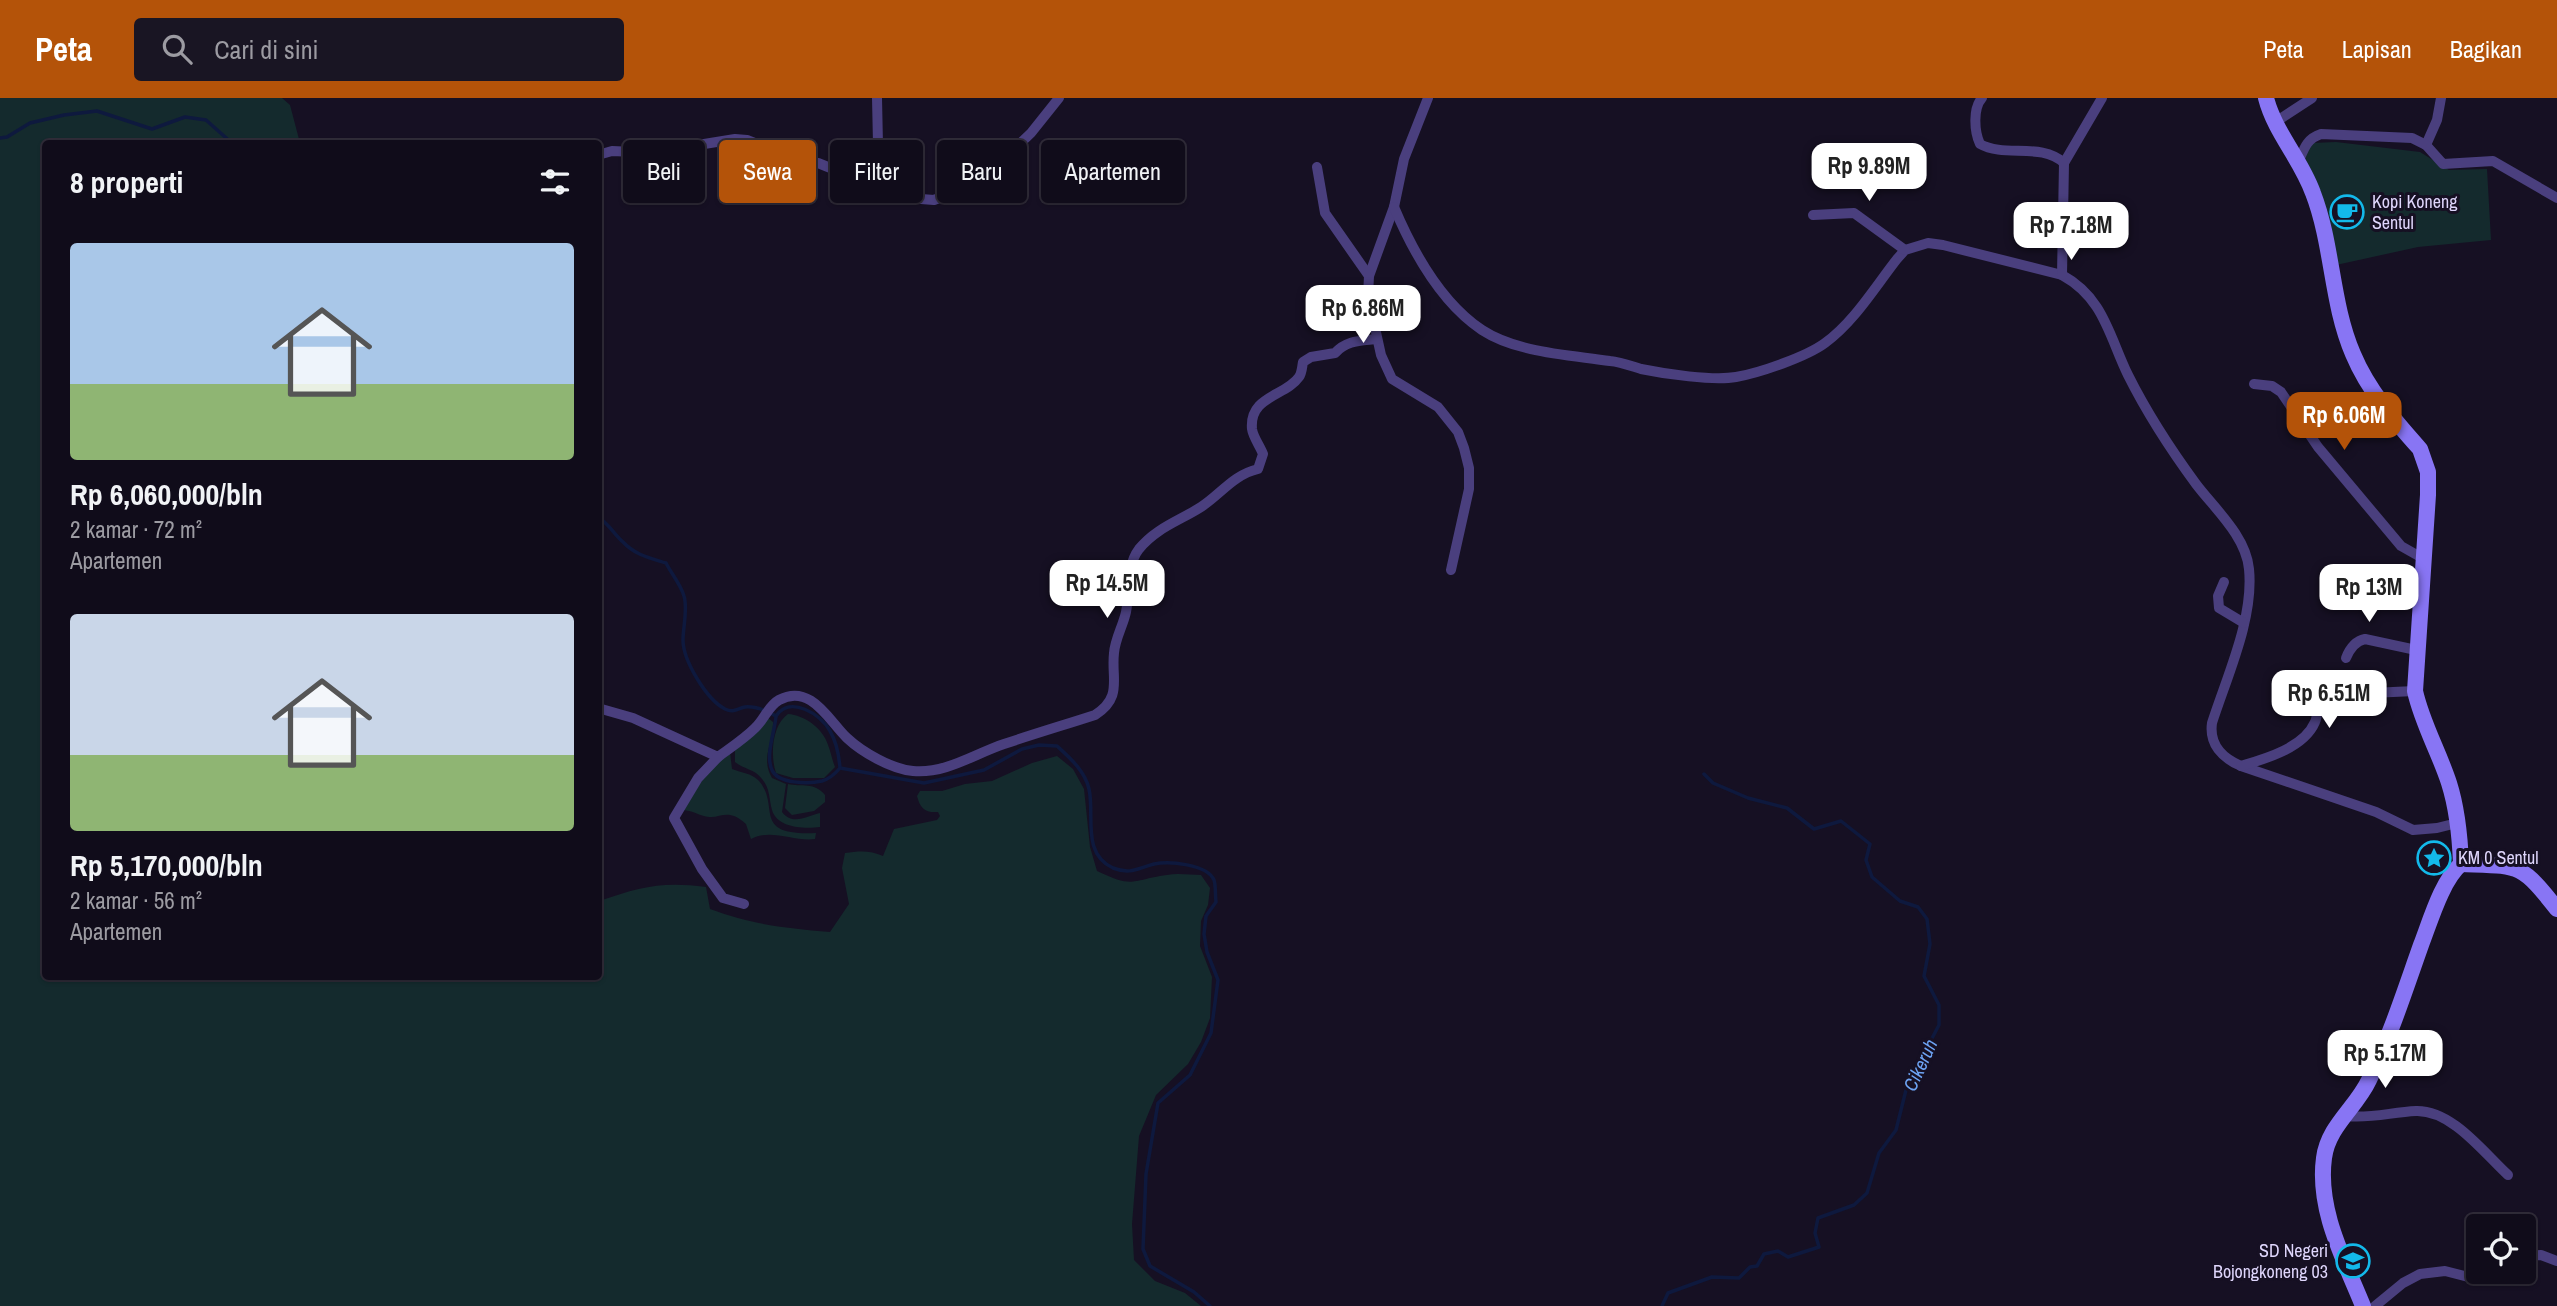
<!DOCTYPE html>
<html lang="id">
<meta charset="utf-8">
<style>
:root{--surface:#100c1a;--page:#191523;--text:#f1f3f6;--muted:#9c9ba2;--line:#302c39;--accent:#b45309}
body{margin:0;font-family:"Archivo Narrow",sans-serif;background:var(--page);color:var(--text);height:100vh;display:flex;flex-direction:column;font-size:26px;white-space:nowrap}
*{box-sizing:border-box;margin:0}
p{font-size:23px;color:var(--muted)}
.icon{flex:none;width:38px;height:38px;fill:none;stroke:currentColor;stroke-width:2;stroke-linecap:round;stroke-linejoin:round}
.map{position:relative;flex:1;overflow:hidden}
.drawer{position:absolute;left:42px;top:42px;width:560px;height:840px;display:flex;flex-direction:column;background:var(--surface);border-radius:7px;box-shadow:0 2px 5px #0004,0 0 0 2px var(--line)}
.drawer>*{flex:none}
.guide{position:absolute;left:623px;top:42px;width:665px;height:63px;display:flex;gap:14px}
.tools{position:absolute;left:2466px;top:1116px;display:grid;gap:14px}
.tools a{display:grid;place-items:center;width:70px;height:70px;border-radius:7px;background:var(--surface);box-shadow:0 2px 5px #0004,0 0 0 2px var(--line);font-size:35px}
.price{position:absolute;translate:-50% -60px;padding:0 16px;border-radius:14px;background:#fff;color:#222;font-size:23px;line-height:46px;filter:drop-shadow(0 2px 4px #0008)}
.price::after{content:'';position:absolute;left:50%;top:42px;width:21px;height:16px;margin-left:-10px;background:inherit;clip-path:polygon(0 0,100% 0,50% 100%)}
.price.current{background:var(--accent);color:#fff}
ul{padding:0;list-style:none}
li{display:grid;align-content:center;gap:14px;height:371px;padding:0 28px}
li span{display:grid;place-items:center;height:217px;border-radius:7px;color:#555}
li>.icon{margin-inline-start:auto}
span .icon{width:126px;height:126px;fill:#fffc;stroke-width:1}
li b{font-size:30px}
h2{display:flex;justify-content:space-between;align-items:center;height:84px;padding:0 28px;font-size:30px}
.pill{padding:0 24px;border-radius:7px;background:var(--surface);box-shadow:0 2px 5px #0004,0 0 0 2px var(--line);font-size:24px;line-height:63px}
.pill.current{background:var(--accent);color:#fff}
header{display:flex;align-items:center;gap:42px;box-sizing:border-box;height:98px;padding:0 35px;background:var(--accent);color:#fff}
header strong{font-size:33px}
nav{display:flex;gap:38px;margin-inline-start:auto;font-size:24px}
.search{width:490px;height:63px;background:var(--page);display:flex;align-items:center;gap:18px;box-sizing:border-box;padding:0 24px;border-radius:7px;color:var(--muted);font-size:26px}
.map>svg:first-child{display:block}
.green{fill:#142a2d}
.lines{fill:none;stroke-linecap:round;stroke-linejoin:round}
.stream{stroke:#0e193e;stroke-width:3.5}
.street{stroke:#4a3f7e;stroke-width:10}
.secondary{stroke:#8875f4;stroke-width:16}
.labels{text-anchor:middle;stroke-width:6;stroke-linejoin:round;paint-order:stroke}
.poi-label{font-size:18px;fill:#dfd6fc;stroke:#161023;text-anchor:start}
.water-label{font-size:19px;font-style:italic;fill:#6da3f3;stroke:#161023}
</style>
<header>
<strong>Peta</strong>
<div class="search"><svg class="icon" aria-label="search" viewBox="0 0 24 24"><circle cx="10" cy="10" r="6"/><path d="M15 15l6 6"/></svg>Cari di sini</div>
<nav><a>Peta</a><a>Lapisan</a><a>Bagikan</a></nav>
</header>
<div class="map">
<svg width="2557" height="1208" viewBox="0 0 2557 1208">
<rect width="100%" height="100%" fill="#161023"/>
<!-- green -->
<g class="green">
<path d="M0 0H282L290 7 300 45 46 46V878H598L599 803C640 789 662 783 706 789L710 811C753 827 785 830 830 834L849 806 842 770 845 755C859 753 870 752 883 758L894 731 937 722 940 718 938 714C925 715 920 710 917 698L920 693H942L965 686 992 683 1032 665 1057 658 1073 671 1084 691 1090 749 1097 773C1135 791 1130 782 1167 777 1178 775 1190 777 1201 777L1210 790 1208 807 1201 823 1200 848 1212 879 1210 920 1201 944 1188 966 1156 997 1139 1038 1132 1126 1134 1162 1155 1183 1185 1195 1201 1208H0Z"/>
<path d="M2336 44 2420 54 2449 72 2487 71 2491 142 2418 149 2336 167 2305 58 2312 45Z"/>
<path d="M788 616C804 617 823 630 828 647 831 654 832 662 835 669L824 680H793L776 675C770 657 772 627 788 616Z"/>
<path d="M768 620 773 624C774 644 760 660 772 680L786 686 782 714C793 728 807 718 820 715V729C804 731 777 730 772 712 769 701 770 690 762 681 755 671 743 671 735 664V650Z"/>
<path d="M730 654 732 671C742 675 751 675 758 682 782 707 749 738 816 735L815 741C794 744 771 730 751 741L746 726C726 708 720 723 704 718 694 715 693 713 683 712L708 673Z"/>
<path d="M788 686C801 689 815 684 825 697V704L814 713 792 717 785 710Z"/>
</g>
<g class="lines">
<!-- stream -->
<g class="stream">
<path d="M0 40 7 39 30 25 64 17 97 13 152 31 185 19 206 22 233 46"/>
<path d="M598 419C609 426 614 436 623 444 635 457 650 460 666 465 671 475 681 487 684 498 688 511 683 529 683 542 683 562 706 601 725 611 734 615 736 611 745 609 755 608 767 613 776 618 790 597 821 616 830 633 836 643 839 658 840 670L924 685 984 672 1022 651 1039 647 1057 648C1070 660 1085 673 1089 691 1095 717 1081 755 1113 770 1131 777 1138 770 1154 766 1169 763 1207 766 1214 782 1216 788 1215 797 1216 804L1206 818 1204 836 1207 854 1218 882 1211 935 1190 977 1158 1005 1146 1076 1143 1151 1150 1168 1194 1194 1210 1208"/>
<path d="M776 618C775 633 765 657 772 672 778 686 809 686 822 683 829 681 835 676 840 670"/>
<path d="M1662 1208 1668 1195 1712 1179 1739 1180 1750 1169 1757 1168 1764 1156 1778 1153 1788 1159 1819 1149 1815 1135 1818 1120 1854 1107 1867 1095 1879 1055 1896 1032 1907 988 1939 927V907L1924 878 1930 846 1927 821 1918 809 1900 803 1872 779 1866 762 1870 746 1841 723 1814 731 1787 710 1748 700 1713 685 1704 676"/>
</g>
<!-- street -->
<g class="street">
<path d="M877 0 878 46 887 79"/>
<path d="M1428 0 1404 61 1394 109 1369 178 1368 198 1381 257 1392 281 1438 309 1458 334 1464 350 1469 370V391L1451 472"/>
<path d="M1982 0C1973 10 1974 33 1980 46 2005 60 2041 44 2064 65"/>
<path d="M2274 25 2312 0"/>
<path d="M2426 47 2437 22 2441 0"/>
<path d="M598 57 612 53 635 54 645 48 698 47 735 41 747 42 762 48 771 57 779 62 818 65 833 71 860 68 873 71 887 79 899 93 921 101 934 102 959 92 979 89 996 77 1009 56 1031 35 1059 0"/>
<path d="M2298 65C2304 51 2306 41 2321 36L2412 40 2426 47 2443 66 2493 63 2557 100"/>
<path d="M1317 69 1325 115 1369 178"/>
<path d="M1394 109C1413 154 1440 204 1482 232 1517 255 1571 257 1610 263 1621 264 1631 268 1641 271 1665 276 1713 283 1736 279 1759 275 1806 259 1825 245 1854 224 1875 189 1897 161L1905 152 1928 145 1943 147 2062 177C2104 200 2109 238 2128 277 2147 315 2171 352 2196 386 2214 410 2246 438 2249 471 2254 521 2227 578 2212 625 2209 646 2222 660 2241 668L2376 714 2413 732 2437 730 2457 725"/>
<path d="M1813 117 1854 115 1905 152"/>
<path d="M2062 177 2064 65 2102 0"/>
<path d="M2254 286 2272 288 2281 294 2318 349 2401 448 2424 461"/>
<path d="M2224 484 2218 498 2219 510 2244 525"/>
<path d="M2346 560C2350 550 2355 543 2365 541L2416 552"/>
<path d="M598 610 633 620 718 659C730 650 744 641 755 630 764 622 768 608 779 602 811 585 829 623 847 640 862 654 891 671 913 673 946 676 974 656 1004 646 1034 636 1064 627 1095 617 1123 599 1111 581 1114 555 1115 541 1123 528 1126 514 1130 494 1126 468 1139 451 1156 430 1179 423 1201 409 1221 396 1233 377 1258 371L1263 356C1260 348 1253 339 1252 331 1249 298 1286 298 1299 279 1302 275 1302 269 1303 264L1311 259 1335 255C1347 242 1360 243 1377 241"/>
<path d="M718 659 698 680 674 720 702 771 723 800 744 806"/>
<path d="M2241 668C2265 661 2304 650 2315 624 2318 618 2317 610 2317 602L2320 601 2349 596 2415 593"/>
<path d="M2346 1018C2370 1021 2392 1014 2416 1013 2452 1012 2483 1054 2508 1077"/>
<path d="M2524 1158 2541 1157 2557 1163"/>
<path d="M2375 1208 2403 1185 2420 1176 2445 1173 2476 1181 2492 1174"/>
</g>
<!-- secondary -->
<g class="secondary">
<path d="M2266 0C2275 35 2301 61 2313 95 2333 147 2331 205 2353 256 2368 292 2394 322 2420 351L2428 374V397L2415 593C2422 625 2439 654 2449 685 2457 710 2460 740 2461 766 2442 782 2430 824 2421 847 2405 892 2390 939 2369 982 2356 1010 2328 1028 2324 1060 2317 1112 2344 1161 2363 1208"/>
<path d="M2461 766C2519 768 2520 764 2557 811"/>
</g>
</g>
<!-- icons -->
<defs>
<symbol id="cafe-ring" viewBox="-11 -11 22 22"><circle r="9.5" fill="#161023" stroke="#13b9ea" stroke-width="1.5"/><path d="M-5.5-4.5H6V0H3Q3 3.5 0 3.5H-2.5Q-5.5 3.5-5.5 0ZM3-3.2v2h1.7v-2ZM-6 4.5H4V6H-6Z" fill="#13b9ea"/></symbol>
<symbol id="sight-ring" viewBox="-11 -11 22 22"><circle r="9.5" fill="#161023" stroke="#13b9ea" stroke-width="1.5"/><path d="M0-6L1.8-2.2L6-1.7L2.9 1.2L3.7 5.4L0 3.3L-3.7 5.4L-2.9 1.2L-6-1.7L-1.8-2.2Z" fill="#13b9ea"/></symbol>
<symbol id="school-ring" viewBox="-11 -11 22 22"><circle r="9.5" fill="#161023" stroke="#13b9ea" stroke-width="1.5"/><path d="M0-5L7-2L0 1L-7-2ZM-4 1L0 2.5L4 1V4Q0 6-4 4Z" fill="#13b9ea"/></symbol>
</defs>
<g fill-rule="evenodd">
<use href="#cafe-ring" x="2328" y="95" width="38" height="38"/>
<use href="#sight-ring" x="2415" y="741" width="38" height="38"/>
<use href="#school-ring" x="2334" y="1144" width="38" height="38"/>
</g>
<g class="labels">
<!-- poi labels -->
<g class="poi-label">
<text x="2372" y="110">Kopi Koneng<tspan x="2372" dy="21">Sentul</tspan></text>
<text x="2458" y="766">KM 0 Sentul</text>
<text x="2328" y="1159" text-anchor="end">SD Negeri<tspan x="2328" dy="21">Bojongkoneng 03</tspan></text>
</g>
<!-- water labels -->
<g class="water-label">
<text transform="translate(1920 967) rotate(-65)" y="7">Cikeruh</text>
</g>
</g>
</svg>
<div class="tools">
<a><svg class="icon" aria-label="locate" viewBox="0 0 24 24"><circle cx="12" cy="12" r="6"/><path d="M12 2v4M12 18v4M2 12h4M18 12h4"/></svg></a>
</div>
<b class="price" style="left:1869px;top:105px">Rp 9.89M</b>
<b class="price" style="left:2071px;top:164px">Rp 7.18M</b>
<b class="price" style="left:1363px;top:247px">Rp 6.86M</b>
<b class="price current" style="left:2344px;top:354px">Rp 6.06M</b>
<b class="price" style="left:1107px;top:522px">Rp 14.5M</b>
<b class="price" style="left:2369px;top:526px">Rp 13M</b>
<b class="price" style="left:2329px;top:632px">Rp 6.51M</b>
<b class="price" style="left:2385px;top:992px">Rp 5.17M</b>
<div class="guide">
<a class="pill">Beli</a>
<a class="pill current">Sewa</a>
<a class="pill">Filter</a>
<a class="pill">Baru</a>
<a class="pill">Apartemen</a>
</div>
<section class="drawer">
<h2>8 properti<svg class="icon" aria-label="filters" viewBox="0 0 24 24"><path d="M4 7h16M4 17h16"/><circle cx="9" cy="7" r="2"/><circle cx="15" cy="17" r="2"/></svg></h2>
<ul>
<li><span style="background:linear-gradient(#a9c7e8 65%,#8fb573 0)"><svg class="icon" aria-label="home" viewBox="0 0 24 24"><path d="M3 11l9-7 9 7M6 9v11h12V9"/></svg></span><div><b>Rp 6,060,000/bln</b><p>2 kamar · 72 m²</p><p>Apartemen</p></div></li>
<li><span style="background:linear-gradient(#c9d6e8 65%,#8fb573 0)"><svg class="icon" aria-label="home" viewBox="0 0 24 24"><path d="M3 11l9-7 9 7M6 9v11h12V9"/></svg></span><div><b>Rp 5,170,000/bln</b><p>2 kamar · 56 m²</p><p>Apartemen</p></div></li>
</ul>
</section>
</div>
